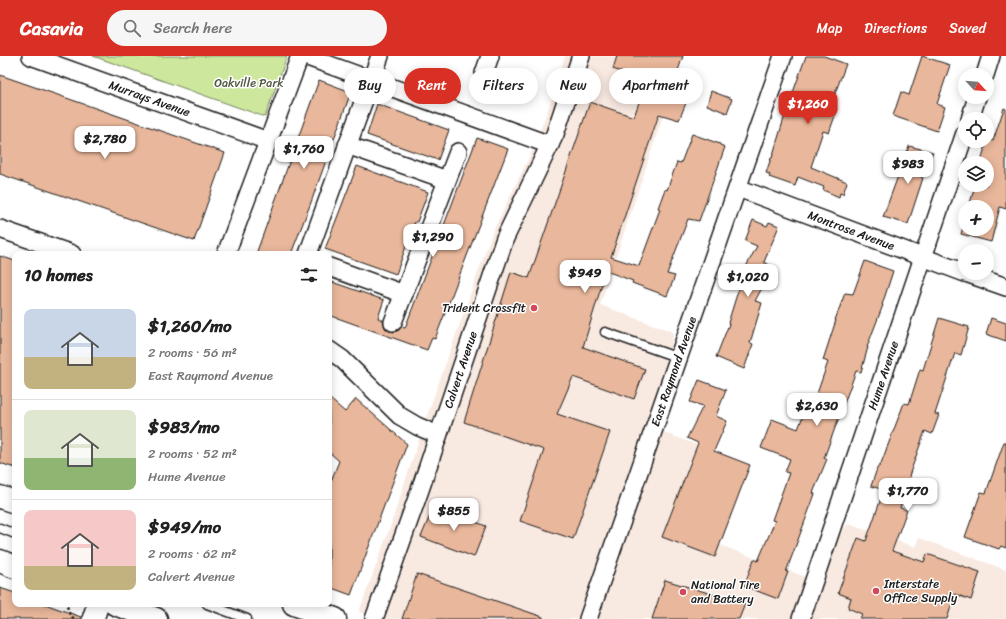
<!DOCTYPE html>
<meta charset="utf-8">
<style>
:root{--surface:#fff;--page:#f6f6f6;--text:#222;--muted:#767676;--line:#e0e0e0;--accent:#d93025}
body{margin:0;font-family:Sriracha,sans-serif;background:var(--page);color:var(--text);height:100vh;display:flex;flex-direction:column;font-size:15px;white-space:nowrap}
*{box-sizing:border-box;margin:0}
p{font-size:13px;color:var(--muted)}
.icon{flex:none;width:22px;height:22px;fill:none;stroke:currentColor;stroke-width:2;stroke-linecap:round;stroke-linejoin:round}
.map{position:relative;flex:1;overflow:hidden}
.side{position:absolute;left:12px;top:195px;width:320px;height:356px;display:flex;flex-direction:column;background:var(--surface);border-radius:8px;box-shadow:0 2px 10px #0003}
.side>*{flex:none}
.hud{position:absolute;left:344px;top:12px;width:380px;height:36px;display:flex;gap:8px}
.needle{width:26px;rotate:116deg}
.fabs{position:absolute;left:958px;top:12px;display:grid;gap:8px}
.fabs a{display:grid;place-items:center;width:36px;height:36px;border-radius:50%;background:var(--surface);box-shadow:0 2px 10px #0003;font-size:20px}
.price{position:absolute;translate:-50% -34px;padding:0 9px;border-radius:8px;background:#fff;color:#222;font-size:13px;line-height:26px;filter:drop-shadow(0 1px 2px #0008)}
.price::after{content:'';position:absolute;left:50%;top:24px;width:12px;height:9px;margin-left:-6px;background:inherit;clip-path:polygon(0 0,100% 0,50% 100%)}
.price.current{background:var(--accent);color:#fff}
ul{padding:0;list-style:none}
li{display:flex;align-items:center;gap:12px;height:100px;padding:0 12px}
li+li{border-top:1px solid var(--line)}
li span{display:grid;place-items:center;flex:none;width:112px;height:80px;border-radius:8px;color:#555}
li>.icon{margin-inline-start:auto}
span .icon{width:48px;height:48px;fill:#fffc;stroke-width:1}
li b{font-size:17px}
h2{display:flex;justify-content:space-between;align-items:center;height:48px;padding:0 12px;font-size:17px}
.chip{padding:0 14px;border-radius:18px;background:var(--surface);box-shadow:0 2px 10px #0003;font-size:14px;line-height:36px}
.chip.current{background:var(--accent);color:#fff}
header{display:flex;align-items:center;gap:24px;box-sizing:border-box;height:56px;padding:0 20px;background:var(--accent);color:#fff}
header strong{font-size:19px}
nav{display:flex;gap:22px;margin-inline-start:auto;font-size:14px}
.search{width:280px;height:36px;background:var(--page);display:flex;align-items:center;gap:10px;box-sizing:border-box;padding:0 14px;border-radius:22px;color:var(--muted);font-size:15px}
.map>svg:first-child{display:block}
.built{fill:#f8e9e1}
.green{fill:#cde79d;stroke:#74825c}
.building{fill:#e9b79b;stroke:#1c1c1c}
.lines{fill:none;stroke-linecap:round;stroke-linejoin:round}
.service-casing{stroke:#1c1c1c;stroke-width:11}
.minor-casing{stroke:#1c1c1c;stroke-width:20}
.tertiary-casing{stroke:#1c1c1c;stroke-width:24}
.trunk-casing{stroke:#1c1c1c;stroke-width:25}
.path{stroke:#1c1c1c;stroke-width:2.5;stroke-dasharray:3 3;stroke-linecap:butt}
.service{stroke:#fff;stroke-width:8}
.minor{stroke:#fff;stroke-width:17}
.tertiary{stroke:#fff;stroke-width:21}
.trunk{stroke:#fff;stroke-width:22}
.poi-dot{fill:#d1495b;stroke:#fff;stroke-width:1.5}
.labels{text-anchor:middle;stroke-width:3;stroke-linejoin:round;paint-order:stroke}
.park-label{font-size:12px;fill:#515943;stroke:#fff}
.street-label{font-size:12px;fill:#1c1c1c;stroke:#fff}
.poi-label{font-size:12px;fill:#1c1c1c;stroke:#fff;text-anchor:start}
</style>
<header>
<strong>Casavia</strong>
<div class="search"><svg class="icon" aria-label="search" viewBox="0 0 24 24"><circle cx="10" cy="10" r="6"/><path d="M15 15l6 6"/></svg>Search here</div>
<nav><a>Map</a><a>Directions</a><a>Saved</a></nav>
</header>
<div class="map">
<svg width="1006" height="563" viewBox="0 0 1006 563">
<rect width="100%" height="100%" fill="#fff"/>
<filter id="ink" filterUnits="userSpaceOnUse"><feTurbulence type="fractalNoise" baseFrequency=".025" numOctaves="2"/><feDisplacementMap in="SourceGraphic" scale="8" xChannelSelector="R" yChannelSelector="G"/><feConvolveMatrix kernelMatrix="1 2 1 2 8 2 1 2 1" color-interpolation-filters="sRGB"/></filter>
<g filter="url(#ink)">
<!-- built -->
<path class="built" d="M565 0H683L600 249 673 276 665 377 750 409 720 489 806 521 848 468 915 491 919 482 1006 514V563H379L359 556 389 474 426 363 492 177 535 89 554 37Z"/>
<!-- green -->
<path class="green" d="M93 0H287L265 61Z"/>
<!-- building -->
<g class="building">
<path d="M617 0H683L669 41 686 47 679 64 659 58 611 201 639 210 660 153 658 152 665 133 667 134 677 106 681 107 692 78 720 88V89L725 91 699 165 688 163 667 218 675 220 667 240 632 227 633 225 606 215 583 291 645 313 634 343 573 321 557 358 610 376 573 483 520 465 544 394 464 366 511 216 529 222 590 46 634 61 646 25 613 13Z"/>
<path d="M806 0H824L846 8 830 51 837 54 829 77 823 75 811 111 847 126 843 138 840 137 839 141 823 134 824 131 798 121 795 130 769 121 770 118 766 117 771 102H772L785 59Z"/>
<path d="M922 0 950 9 937 48 945 51 937 75 893 60 901 36 909 39Z"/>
<path d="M0 19 225 97 194 185 0 118Z"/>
<path d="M319 24 351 36 310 149 291 198H256Z"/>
<path d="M711 35 732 43 727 57 707 49Z"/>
<path d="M377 48 449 74 438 104 367 79Z"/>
<path d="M1004 52 1006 53V153L1000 151 991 186 961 178 965 164V173H987V151H969L975 129H987V107H981L983 98 988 83 993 85Z"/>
<path d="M477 82 508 93 435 283 432 282 427 294 329 259V225L384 244 378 262 383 264 385 272 389 275 394 276 399 274 401 271 405 272Z"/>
<path d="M909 90 933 96 921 121 923 122 908 168 883 161Z"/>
<path d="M357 110 428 136 417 166H415L396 218 325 193Z"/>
<path d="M753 164 767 170 769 166 779 170 764 206 773 211 755 245 762 247 750 287 753 288 744 313 716 301 729 268 728 267 741 225 739 224 757 190 745 185Z"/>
<path d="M0 200 15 205V412L0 407Z"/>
<path d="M865 205 893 215 882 249H883L867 291H868L861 316 856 315 824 402 827 403 813 437 815 438 786 516H788L778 543 744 530 754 503 758 505 775 465 772 464 789 417 785 416 790 403 761 392 772 363 798 373 808 347 813 349 828 306 823 304 836 264H835L845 237 853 238Z"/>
<path d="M939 262 969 271 961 299 955 297 935 358 939 359 932 378 925 375 909 420H910L900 452 907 454 892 495 924 506 927 498 980 516 971 544 955 538 947 563H860L862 558 848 552 851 542 838 537 858 482 866 485 884 434 871 430 878 410H880L904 347 909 348 920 313 923 314Z"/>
<path d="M991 262 1006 267V285L986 278Z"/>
<path d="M699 324 726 334 716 360 727 365 714 395 750 409 715 501 662 481 698 387 687 382 703 350 690 346Z"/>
<path d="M329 342 345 356 356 343 407 388 351 539 329 531V430L339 405 329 396Z"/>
<path d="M1004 386H1006V492L1001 490 999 493 965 481 981 436 986 437Z"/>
<path d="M434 450 486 470 474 501 421 481Z"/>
<path d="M417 518 543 561V563H402Z"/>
<path d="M665 524 745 548 739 563H652Z"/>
<path d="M0 532 15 537V548H45L81 561V563H0Z"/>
</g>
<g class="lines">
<defs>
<g id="service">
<path d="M605 276 679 302"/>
<path d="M0 472 15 478"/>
<path d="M207 548 247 563"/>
</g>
<g id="minor">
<path id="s1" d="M31 0 268 85"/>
<path d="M305 0 550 89"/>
<path d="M484 17 490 0"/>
<path d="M985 19 991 0"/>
<path d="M970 63 977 41"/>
<path d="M347 89 447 124"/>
<path id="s2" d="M738 132 965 217"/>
<path d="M0 173 72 198"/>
<path d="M226 198 300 0"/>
<path d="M308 198 380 0"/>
<path d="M329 211 404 238"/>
<path d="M966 217 1006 231"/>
<path d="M393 266 458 96"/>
<path d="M329 294 342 303 400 360 417 370 438 379"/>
<path id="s3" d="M374 563 421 431 505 182 555 78 581 0"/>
<path id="s4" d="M588 563 783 0"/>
<path id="s5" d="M801 563 965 77"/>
</g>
<path id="tertiary" d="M93 563 98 548"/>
<g id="trunk">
<path d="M0 441 15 446"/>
<path d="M0 505 15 511"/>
<path d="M115 548 156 563"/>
<path d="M294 548 335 563"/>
</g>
</defs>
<!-- service casing -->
<use href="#service" class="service-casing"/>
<!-- minor casing -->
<use href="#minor" class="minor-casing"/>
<!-- tertiary casing -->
<use href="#tertiary" class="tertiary-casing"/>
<!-- trunk casing -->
<use href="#trunk" class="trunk-casing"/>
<!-- path -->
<path class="path" d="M67 550 70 560 74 562"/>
<!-- service -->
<use href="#service" class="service"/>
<!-- minor -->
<use href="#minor" class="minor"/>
<!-- tertiary -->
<use href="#tertiary" class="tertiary"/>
<!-- trunk -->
<use href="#trunk" class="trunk"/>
</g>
</g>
<!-- markers -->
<g class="poi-dot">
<circle cx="534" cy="252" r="4"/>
<circle cx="876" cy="535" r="4"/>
<circle cx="683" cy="536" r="4"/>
</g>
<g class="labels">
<!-- park labels -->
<g class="park-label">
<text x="249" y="31">Oakville Park</text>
</g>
<!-- street labels -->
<g class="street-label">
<text dy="4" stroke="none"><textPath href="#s1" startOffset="126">Murrays Avenue</textPath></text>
<text dy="4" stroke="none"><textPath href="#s2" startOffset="121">Montrose Avenue</textPath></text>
<text dy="4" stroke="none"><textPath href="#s3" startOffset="264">Calvert Avenue</textPath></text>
<text dy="4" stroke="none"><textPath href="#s4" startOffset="262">East Raymond Avenue</textPath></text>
<text dy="4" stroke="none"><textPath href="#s5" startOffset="257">Hume Avenue</textPath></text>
</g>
<!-- poi labels -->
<g class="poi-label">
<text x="526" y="256" text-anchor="end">Trident Crossfit</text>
<text x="884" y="532">Interstate<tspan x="884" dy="14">Office Supply</tspan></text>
<text x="691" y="533">National Tire<tspan x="691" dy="14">and Battery</tspan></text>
</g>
</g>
</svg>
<div class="fabs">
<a><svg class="needle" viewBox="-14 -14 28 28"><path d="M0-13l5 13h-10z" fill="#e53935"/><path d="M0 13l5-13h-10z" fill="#767676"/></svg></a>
<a><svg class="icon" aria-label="locate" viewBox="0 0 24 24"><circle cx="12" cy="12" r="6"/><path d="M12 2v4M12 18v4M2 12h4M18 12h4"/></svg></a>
<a><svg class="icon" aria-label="layers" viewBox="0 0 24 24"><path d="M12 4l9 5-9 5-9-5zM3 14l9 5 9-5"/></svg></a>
<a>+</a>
<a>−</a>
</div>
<b class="price current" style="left:808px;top:69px">$1,260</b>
<b class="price" style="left:105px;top:104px">$2,780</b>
<b class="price" style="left:304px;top:114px">$1,760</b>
<b class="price" style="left:908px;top:129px">$983</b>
<b class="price" style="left:433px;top:202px">$1,290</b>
<b class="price" style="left:585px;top:238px">$949</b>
<b class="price" style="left:748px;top:242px">$1,020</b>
<b class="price" style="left:817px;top:371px">$2,630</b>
<b class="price" style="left:908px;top:456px">$1,770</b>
<b class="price" style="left:454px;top:476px">$855</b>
<div class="hud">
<a class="chip">Buy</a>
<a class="chip current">Rent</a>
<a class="chip">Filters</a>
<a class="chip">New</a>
<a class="chip">Apartment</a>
</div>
<section class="side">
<h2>10 homes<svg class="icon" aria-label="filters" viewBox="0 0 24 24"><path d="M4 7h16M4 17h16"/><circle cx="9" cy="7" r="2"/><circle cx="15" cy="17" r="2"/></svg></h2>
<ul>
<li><span style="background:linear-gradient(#c9d6e8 60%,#c2b280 0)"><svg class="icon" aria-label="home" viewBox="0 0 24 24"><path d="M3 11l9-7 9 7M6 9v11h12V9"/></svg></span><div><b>$1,260/mo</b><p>2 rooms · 56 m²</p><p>East Raymond Avenue</p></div></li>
<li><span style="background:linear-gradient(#dfe7d0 60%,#8fb573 0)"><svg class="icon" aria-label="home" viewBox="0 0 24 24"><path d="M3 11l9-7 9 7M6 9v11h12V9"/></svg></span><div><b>$983/mo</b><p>2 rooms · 52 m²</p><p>Hume Avenue</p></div></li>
<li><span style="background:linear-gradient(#f6c9c9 70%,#c2b280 0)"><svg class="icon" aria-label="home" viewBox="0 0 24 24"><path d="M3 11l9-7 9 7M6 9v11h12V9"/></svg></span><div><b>$949/mo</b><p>2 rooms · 62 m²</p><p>Calvert Avenue</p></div></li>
</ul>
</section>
</div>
